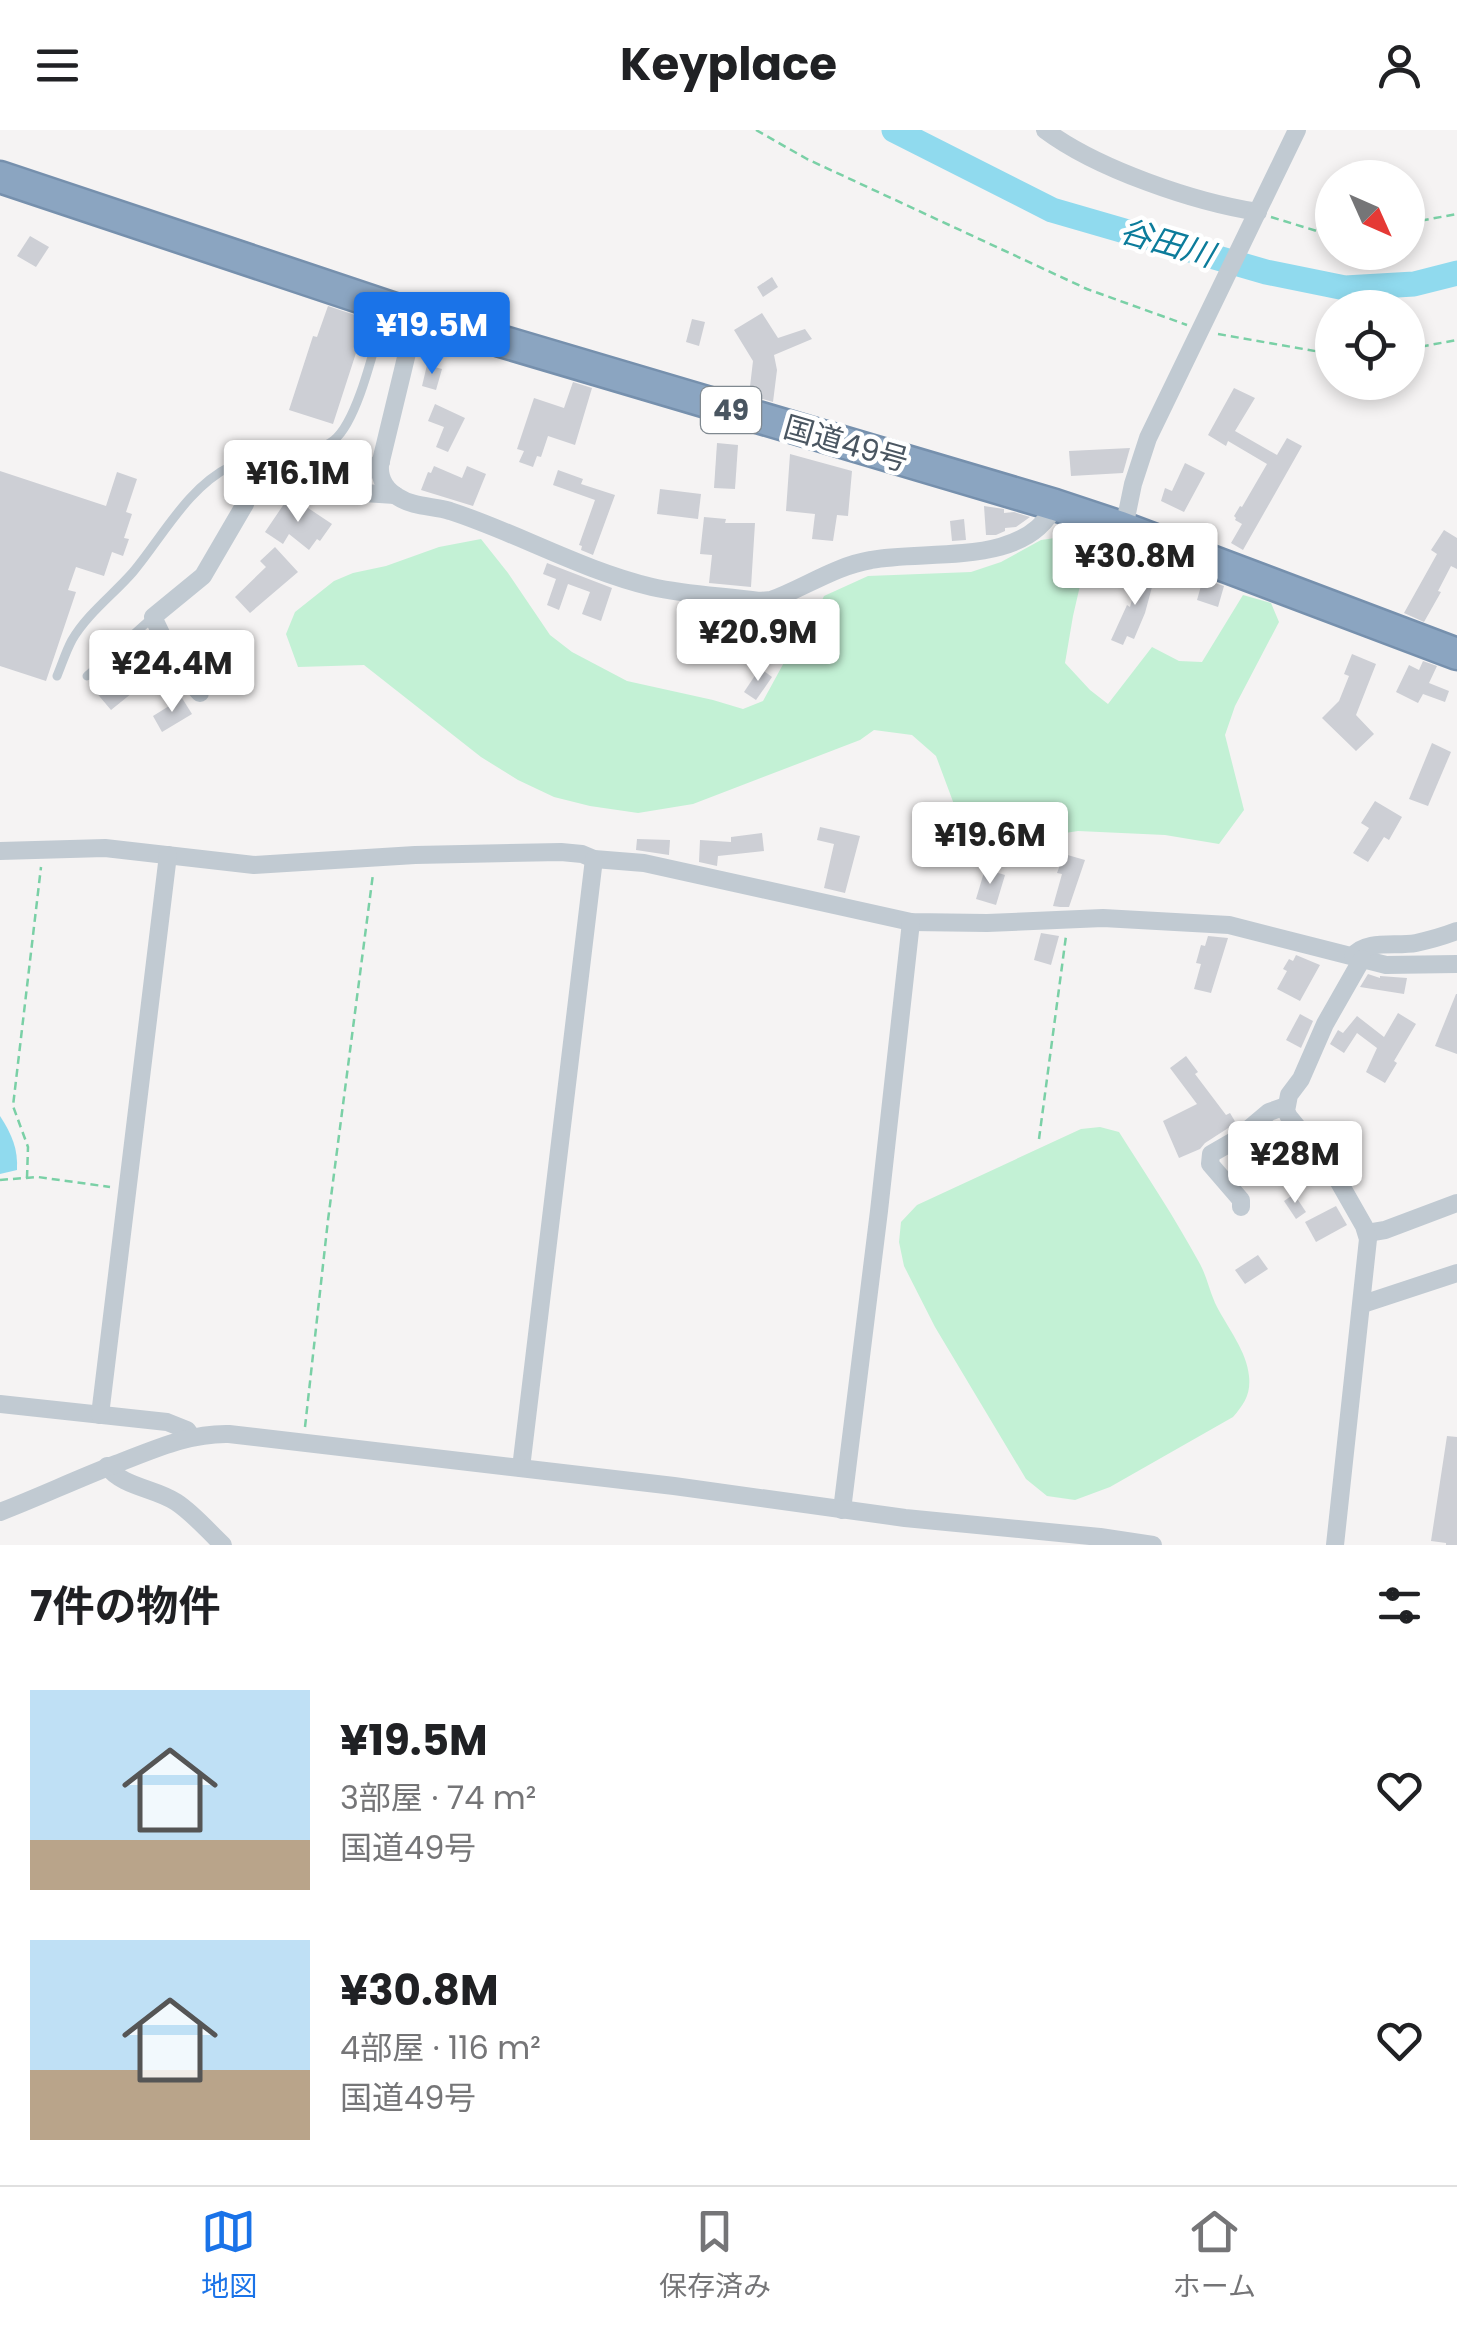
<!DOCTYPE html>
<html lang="ja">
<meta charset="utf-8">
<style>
:root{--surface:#fff;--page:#f2f2f2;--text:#202124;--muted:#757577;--line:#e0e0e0;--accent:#1a73e8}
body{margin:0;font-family:Poppins,"Noto Sans JP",sans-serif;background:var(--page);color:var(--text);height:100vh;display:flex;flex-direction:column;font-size:38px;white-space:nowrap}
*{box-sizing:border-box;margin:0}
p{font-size:32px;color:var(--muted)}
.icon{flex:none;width:55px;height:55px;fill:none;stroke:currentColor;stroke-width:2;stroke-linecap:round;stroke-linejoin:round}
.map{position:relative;height:1415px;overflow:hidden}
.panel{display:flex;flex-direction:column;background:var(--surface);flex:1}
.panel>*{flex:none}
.needle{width:65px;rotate:135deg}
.fabs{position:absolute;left:1315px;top:30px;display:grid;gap:20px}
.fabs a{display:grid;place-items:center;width:110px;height:110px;border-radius:50%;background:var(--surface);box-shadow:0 5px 15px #0003;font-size:50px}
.price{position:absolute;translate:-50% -85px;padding:0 22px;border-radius:10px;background:#fff;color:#222;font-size:32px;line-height:65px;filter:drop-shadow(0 2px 5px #0008)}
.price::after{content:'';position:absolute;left:50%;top:60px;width:30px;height:22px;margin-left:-15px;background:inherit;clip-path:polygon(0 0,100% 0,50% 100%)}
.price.selected{background:var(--accent);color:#fff}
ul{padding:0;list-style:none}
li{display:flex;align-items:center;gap:30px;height:250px;padding:0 30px}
li span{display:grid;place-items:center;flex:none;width:280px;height:200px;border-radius:0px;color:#555}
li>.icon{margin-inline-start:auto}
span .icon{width:120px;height:120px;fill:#fffc;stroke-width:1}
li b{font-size:42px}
h2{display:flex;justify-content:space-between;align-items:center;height:120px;padding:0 30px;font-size:42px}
header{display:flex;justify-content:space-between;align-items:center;height:130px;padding:0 30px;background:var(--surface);font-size:45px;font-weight:700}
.dock{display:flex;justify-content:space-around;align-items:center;height:140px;border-top:2px solid var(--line);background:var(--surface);font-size:28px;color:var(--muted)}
.dock a{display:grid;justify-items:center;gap:5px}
.dock .selected{color:var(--accent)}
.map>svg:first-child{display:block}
.green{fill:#c3f1d5}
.water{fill:#90daee}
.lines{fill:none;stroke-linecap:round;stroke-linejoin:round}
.river{stroke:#90daee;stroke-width:25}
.building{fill:#cdcfd5}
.highway-casing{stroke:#7690ad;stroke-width:35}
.path{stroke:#7ad0a6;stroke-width:2.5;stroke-dasharray:8 5;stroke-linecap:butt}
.lane{stroke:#c1cad2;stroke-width:9}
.street{stroke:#c1cad2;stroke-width:18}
.highway{stroke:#8ba5c1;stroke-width:30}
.labels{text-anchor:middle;stroke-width:9;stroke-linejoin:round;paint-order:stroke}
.shield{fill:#fff;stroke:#808990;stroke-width:2.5}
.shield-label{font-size:28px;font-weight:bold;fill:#4a5661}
.street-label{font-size:30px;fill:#4a5661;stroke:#fff}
.water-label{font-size:32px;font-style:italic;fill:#0c7c9b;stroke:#fff}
</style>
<header><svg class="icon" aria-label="menu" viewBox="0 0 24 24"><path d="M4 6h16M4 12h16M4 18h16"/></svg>Keyplace<svg class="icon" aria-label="person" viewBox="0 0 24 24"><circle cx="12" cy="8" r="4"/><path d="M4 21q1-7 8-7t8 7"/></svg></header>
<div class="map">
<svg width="1457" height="1415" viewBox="0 0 1457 1415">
<rect width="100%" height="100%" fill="#f5f3f3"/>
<!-- green -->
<g class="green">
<path d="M1076 405 1088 421 1073 486 1065 533 1090 560 1108 574 1152 517 1179 531 1202 532 1243 465 1271 473 1279 492 1235 576 1225 605 1244 680 1219 714 1165 705 1078 701 1039 707 983 689 955 677 936 626 912 605 874 600 860 610 693 674 638 683 590 676 554 667 518 650 481 627 364 535 298 537 286 504 295 482 334 451 353 443 386 436 439 417 481 409 508 443 550 505 572 522 627 551 713 570 743 579 763 571 787 527 810 495 824 466 868 446 971 442 1001 432 1041 410Z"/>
<path d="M1100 997 1119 1002C1147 1046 1175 1088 1200 1134 1207 1147 1210 1163 1217 1177 1228 1198 1247 1222 1249 1246 1251 1264 1244 1274 1233 1287L1110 1357 1075 1370 1047 1366 1026 1349 935 1197 904 1136 899 1112 901 1092 917 1075 1081 999Z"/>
</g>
<!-- water -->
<path class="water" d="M0 986C12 1005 18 1018 17 1040L0 1044Z"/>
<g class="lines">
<!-- river -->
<path class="river" d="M894 0 1052 80 1266 142 1345 158 1414 154 1457 143"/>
</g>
<!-- building -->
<g class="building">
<path d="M30 106 49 117 36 137 17 126Z"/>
<path d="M772 147 778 157 763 167 757 157Z"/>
<path d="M328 176 367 189 333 294 289 280 313 206 317 207Z"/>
<path d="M762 183 778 208 805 199 812 209 774 225 777 240 773 272 749 265 753 231 734 200Z"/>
<path d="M692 189 705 192 699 216 686 212Z"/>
<path d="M427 235 442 239 436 260 422 256Z"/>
<path d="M573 252 592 258 575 315 548 306 541 327 537 326 533 337 519 332 524 321 517 319 534 268 564 278Z"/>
<path d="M1234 258 1255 268 1235 301 1277 325 1287 308 1302 316 1243 420 1231 413 1242 394 1235 390 1236 388 1234 386 1240 376 1242 377 1267 334 1228 311 1226 316 1208 305Z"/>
<path d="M435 274 465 288 448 322 436 317 444 297 428 291Z"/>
<path d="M717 313 738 315 735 359 714 358Z"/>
<path d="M1130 318 1123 343 1071 346 1069 321Z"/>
<path d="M790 324 852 341 848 386 837 385 833 411 812 409 815 384 786 381Z"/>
<path d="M1185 333 1205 343 1184 382 1161 371 1165 358 1172 361Z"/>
<path d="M434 336 462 348 467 336 486 344 473 376 421 360 428 342 431 343Z"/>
<path d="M558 340 583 349 581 354 615 365 593 425 581 420 582 416 579 415 595 370 553 355Z"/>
<path d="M0 341 106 376 117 342 137 349 126 382 132 384 124 408 129 409 123 426 112 422 104 446 76 437 68 460 76 462 46 551 0 536Z"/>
<path d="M660 359 701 364 698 389 657 384Z"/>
<path d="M296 370 332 394 320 411 317 409 309 420 289 404 283 414 265 402 286 371 292 375Z"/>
<path d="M984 376 1004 379V383L1014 382 1030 387 1016 397 1005 398V401L996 405H986Z"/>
<path d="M704 387 726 389 725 393H755L751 457 709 453 712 425 700 424Z"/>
<path d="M964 389 966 410 952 411 950 391Z"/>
<path d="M1444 400 1457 408V439L1451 436 1438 461 1441 462 1424 492 1404 483 1437 424 1431 420Z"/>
<path d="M275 417 298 442 250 483 235 467 266 437 260 431Z"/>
<path d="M547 433 612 458 601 491 582 484 590 462 568 454 559 480 547 475 556 449 543 444Z"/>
<path d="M1141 438 1156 442 1145 483 1134 509 1127 506 1123 515 1111 510 1127 475 1130 477Z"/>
<path d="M1203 449 1224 456 1218 477 1197 470Z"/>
<path d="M194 505 201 521 187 528 178 511Z"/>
<path d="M140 510 163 538 111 580 89 554 98 547 104 554 110 549 114 553 142 530 132 517Z"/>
<path d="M1352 524 1376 534 1356 585 1374 604 1356 621 1322 588 1339 571 1349 546 1344 544Z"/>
<path d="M1423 531 1437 536 1429 553 1449 561 1445 572 1423 564 1418 573 1396 562 1409 535 1419 540Z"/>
<path d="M760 538 772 547 756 570 744 562Z"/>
<path d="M182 568 192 584 162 602 153 586Z"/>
<path d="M1432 613 1451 622 1428 676 1409 669Z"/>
<path d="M1375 671 1402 687 1389 710 1384 707 1368 732 1353 723 1369 698 1361 693Z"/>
<path d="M820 697 860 706 845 763 824 758 834 714 817 710Z"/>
<path d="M762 703 764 721 718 726 717 736 699 732 700 710 731 712V707Z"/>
<path d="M637 709 670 710 669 725 636 720Z"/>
<path d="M1064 724 1085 730 1069 777H1060L1053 776 1062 744 1057 743Z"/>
<path d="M985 739 1005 745 996 775 976 769Z"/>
<path d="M1041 803 1059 806 1051 835 1034 830Z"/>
<path d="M1208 806 1228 808 1211 863 1194 859 1201 834 1196 833 1201 815 1205 816Z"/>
<path d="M1296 825 1320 835 1300 871 1277 859 1287 841 1283 839 1289 829 1293 831Z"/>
<path d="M1368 844 1380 848V846L1407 848 1404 864 1360 857Z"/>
<path d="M1456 864H1457V924L1435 916Z"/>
<path d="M1398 883 1416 894 1394 931 1397 933 1385 953 1366 942 1377 918 1357 903 1344 923 1330 914 1338 900 1343 903 1357 886 1384 907Z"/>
<path d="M1300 884 1313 891 1301 918 1286 910Z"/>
<path d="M1186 926 1198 942 1195 944 1226 985 1230 983 1236 993 1205 1013 1200 1019 1179 1028 1163 991 1197 974 1170 938Z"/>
<path d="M1303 1030 1312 1044 1292 1055 1284 1041Z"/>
<path d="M1294 1064 1306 1082 1296 1089 1284 1071Z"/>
<path d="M1336 1076 1347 1095 1316 1112 1305 1092Z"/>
<path d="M1258 1125 1268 1139 1245 1154 1235 1140Z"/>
<path d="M1447 1306 1457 1307V1415H1446V1413L1431 1411Z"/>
</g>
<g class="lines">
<defs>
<path id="highway" d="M0 47 416 186 1055 375 1121 397 1457 524"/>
</defs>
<!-- highway casing -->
<use href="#highway" class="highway-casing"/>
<!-- path -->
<g class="path">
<path d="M756 0 807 29 1087 159 1187 195"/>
<path d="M1271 87 1320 102 1332 101"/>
<path d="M1408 93 1457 84"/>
<path d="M1218 204 1332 224"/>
<path d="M1408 219 1457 210"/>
<path d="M1039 1009 1066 806"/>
<path d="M27 1048 28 1017 13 976 41 737"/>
<path d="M0 1050 38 1047 110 1057"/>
<path d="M305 1297 328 1090 373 744"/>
</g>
<!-- lane -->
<g class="lane">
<path d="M57 546C62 534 66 521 72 510 87 484 114 464 133 442 163 406 188 357 231 336 245 330 260 326 275 324 295 321 317 324 334 310 358 291 375 214 384 183"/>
<path d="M87 546 153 487"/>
</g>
<!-- street -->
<g class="street">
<path d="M1045 0C1097 39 1194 72 1258 82"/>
<path d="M416 186 380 335C379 349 386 360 398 367 413 377 433 376 450 381 518 403 581 440 652 457 687 465 724 466 759 471L771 470C804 458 835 436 871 430 926 419 1026 438 1055 375"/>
<path d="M338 355 364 363 395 365"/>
<path d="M316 366 324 360 364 343 381 332"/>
<path d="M1121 397 1126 388 1133 354 1148 308 1297 0"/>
<path d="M200 563 179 541 153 487 203 446 245 374 249 363V330"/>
<path d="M0 721 105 718 254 735 415 725 561 722 582 724 594 729 644 733 911 792 987 793 1103 788 1229 795 1386 835 1457 834"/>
<path d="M1353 826C1367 809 1396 817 1416 813 1430 810 1444 806 1457 801"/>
<path d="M1241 1077V1070L1210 1034 1211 1024 1237 1009 1269 982 1286 976"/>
<path d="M1367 1103 1385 1100 1457 1073"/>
<path d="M1363 1174 1457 1143"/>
<path d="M0 1274 167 1292 187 1300 192 1307"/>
<path d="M100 1285 168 725"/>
<path d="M107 1336C122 1357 155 1358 176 1372 193 1383 208 1401 223 1415"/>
<path d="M521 1338 594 729"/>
<path d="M842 1380 879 1081 911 792"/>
<path d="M0 1382C39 1367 77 1349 116 1334 153 1320 189 1303 229 1304L674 1356 905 1388 1100 1407 1153 1415"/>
<path d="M1335 1415 1368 1109 1364 1096 1331 1038 1289 987 1286 981 1289 965 1301 949 1325 894 1362 829"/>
</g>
<!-- highway -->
<use href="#highway" class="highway"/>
</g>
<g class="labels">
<!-- shield labels -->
<rect class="shield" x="701" y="257" width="60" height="46" rx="8"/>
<g class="shield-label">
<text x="731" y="290">49</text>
</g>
<!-- street labels -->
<g class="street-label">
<text transform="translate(846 314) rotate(16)" y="10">国道49号</text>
</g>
<!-- water labels -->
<g class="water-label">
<text transform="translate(1167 113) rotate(16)" y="11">谷田川</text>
</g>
</g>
</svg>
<div class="fabs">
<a><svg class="needle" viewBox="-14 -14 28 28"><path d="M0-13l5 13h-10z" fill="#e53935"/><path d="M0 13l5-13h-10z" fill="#757577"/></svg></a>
<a><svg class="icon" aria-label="locate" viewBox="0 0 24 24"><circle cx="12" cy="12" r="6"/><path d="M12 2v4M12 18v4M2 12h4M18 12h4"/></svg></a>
</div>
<b class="price selected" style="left:432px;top:247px">¥19.5M</b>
<b class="price" style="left:298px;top:395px">¥16.1M</b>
<b class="price" style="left:1135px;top:478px">¥30.8M</b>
<b class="price" style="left:758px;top:554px">¥20.9M</b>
<b class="price" style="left:172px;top:585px">¥24.4M</b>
<b class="price" style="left:990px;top:757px">¥19.6M</b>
<b class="price" style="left:1295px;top:1076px">¥28M</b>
</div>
<section class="panel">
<h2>7件の物件<svg class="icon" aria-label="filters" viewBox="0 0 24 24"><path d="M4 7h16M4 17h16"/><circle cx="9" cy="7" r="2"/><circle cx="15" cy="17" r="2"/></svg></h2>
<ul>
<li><span style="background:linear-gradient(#bfe0f5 75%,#b9a48a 0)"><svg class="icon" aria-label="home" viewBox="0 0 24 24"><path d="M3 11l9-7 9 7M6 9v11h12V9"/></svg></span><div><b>¥19.5M</b><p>3部屋 · 74 m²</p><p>国道49号</p></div><svg class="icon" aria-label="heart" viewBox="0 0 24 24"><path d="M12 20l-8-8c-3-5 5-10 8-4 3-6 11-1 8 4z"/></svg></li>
<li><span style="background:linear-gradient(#bfe0f5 65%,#b9a48a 0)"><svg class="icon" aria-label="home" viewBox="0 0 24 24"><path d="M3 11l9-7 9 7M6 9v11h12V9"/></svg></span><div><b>¥30.8M</b><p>4部屋 · 116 m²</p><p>国道49号</p></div><svg class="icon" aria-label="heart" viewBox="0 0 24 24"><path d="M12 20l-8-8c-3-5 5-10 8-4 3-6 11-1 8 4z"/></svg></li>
</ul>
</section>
<nav class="dock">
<a class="selected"><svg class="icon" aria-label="map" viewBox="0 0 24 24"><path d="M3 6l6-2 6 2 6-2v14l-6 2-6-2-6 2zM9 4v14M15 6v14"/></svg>地図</a>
<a><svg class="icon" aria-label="saved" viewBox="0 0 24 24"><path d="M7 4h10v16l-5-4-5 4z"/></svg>保存済み</a>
<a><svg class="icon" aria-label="home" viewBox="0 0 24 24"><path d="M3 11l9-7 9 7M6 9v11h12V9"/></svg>ホーム</a>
</nav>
